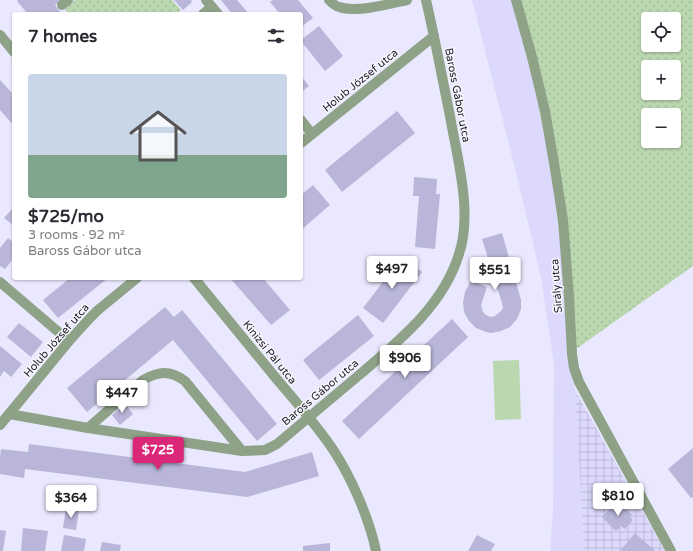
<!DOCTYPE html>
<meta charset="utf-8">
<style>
:root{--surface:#fff;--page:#f7f7f7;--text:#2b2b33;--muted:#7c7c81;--accent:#db2777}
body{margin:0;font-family:"Varela Round",sans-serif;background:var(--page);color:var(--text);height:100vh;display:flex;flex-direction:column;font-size:15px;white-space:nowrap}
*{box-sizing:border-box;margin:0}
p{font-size:13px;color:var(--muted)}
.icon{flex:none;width:22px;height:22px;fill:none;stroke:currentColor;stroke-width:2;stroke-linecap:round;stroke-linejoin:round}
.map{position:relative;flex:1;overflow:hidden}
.sheet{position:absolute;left:12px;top:12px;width:291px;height:268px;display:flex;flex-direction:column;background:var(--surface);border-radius:4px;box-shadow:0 1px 3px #0004}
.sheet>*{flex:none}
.fabs{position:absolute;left:641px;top:12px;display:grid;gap:8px}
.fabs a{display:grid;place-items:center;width:40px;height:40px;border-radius:4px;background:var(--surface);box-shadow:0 1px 3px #0004;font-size:20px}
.price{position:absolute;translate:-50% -34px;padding:0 9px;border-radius:4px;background:#fff;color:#222;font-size:13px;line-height:26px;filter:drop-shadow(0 1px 2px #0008)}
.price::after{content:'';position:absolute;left:50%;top:24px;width:12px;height:9px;margin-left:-6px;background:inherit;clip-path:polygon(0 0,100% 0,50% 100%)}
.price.current{background:var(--accent);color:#fff}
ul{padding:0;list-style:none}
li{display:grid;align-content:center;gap:8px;height:212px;padding:0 16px}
li span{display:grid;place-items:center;height:124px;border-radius:4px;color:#555}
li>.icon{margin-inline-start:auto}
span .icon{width:72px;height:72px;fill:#fffc;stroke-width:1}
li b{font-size:17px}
h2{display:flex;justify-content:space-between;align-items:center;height:48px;padding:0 16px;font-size:17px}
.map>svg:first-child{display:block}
.built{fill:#dcd9fc}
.industrial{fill:url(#industrial-grid)}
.grass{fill:#bad7af}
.park{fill:url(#park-dots);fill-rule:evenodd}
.building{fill:#b9b6d9}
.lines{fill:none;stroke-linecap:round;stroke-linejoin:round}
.minor{stroke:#8ea287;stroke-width:10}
.labels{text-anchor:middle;stroke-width:3;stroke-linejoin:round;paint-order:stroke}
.street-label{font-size:11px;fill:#1f1d2a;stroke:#f7f7fe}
</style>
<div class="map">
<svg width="693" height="551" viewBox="0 0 693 551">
<defs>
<pattern id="industrial-grid" width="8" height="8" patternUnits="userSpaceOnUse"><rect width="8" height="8" fill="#dcd9fc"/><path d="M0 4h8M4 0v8" fill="none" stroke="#bcbad8"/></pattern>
<pattern id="park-dots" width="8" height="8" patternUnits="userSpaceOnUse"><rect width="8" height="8" fill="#bad7af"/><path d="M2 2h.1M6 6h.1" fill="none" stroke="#9fb897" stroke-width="1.8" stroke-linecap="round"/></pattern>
</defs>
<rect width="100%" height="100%" fill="#e9e8fe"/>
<!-- built -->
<path class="built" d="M472 0H512L535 89 552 173 565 282 569 354 575 390 584 551H550L553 510 554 364 541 277 517 176Z"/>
<!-- industrial -->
<path class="industrial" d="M575 390 665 551H584Z"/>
<!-- grass -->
<path class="grass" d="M519 360 521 419 495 420 493 361Z"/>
<!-- park -->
<g class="park">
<path d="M75 0H172L181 10 176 14H69L65 9Z"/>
<path d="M512 0H693V266L569 354 565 282 552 173 535 89ZM648 19H674V45H648ZM648 67H674V93H648ZM648 115H674V141H648Z"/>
</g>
<!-- building -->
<g class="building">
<path d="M18 0H61L55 5 62 14H28L17 1Z"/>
<path d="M174 0H191L192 2 183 10Z"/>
<path d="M221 0H237L249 14H232Z"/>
<path d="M273 0H298L313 18 301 27V14H280L270 2Z"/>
<path d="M319 26 343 56 325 71 301 41V40Z"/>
<path d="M301 76 309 86 301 92Z"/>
<path d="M0 80 14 95V126L0 110Z"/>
<path d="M397 111 415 133 342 192 325 170Z"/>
<path d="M414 177 437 179 436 194H440L435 249 415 247 419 196H413Z"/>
<path d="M313 185 330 205 301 230V195Z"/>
<path d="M14 207V226L4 218Z"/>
<path d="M502 233 521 300V309L517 319 510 327 501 331 491 333 486 332 476 328 469 321 464 312 463 302 465 292 471 280 487 287 481 305 483 312 486 315 491 317 495 316 501 311 503 308 502 303 482 239Z"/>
<path d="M8 238 14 243V258L5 269 0 266V248Z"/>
<path d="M402 257 422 272 383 323 363 308Z"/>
<path d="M70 278H108L58 318 43 300Z"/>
<path d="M230 278H263L290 310 271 325Z"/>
<path d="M165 307 174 317 182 310 277 424 257 441 173 340 87 412 67 388Z"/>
<path d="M358 315 374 336 319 380 303 360Z"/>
<path d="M452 319 468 337 359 439 342 421Z"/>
<path d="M19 323 43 342 31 357 7 337Z"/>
<path d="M0 346 22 364 11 377 4 371 0 377Z"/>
<path d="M125 404 133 414 120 425 112 415Z"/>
<path d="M29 444 245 472 312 452 319 476 247 497 25 469 24 478 0 474V457L1 449 28 452Z"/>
<path d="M693 448V497L691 498 668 469Z"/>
<path d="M617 501 632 515 630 517 633 520 625 529 621 526 616 531 602 517Z"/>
<path d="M66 508 79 510 76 530 63 528Z"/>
<path d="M23 528 48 531 45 551H21Z"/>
<path d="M0 530 6 531 3 551H0Z"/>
<path d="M635 533 655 551H620Z"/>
<path d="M64 535 86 539 84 551H61Z"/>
<path d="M477 535 495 544 491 551H468Z"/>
<path d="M102 542 121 545 120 551H100Z"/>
<path d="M330 543V551H303V546Z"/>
</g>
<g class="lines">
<!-- minor -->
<g class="minor">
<path d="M206 0 218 14"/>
<path d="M329 0C332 3 335 6 339 7 357 13 389 4 407 0"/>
<path d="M516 0 532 57 545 111 555 169 563 220 569 297 572 354 574 368 579 382 671 551"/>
<path d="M62 5 68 0"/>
<path d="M203 14 212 7"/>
<path d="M0 35 14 52"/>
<path d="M301 120 312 134"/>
<path d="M301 143 434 36"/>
<path d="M194 278C221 311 248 344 275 377 295 401 316 424 334 451 352 479 369 518 376 551"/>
<path d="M0 282 69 341"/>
<path d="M9 414 88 428 242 451 265 450 277 444C304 421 331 399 358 376 399 341 443 306 459 254 473 212 457 158 450 116 442 77 435 39 426 0"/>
<path d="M0 425 69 341 90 318 98 310 137 278"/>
<path d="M88 428 143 380C159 371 170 370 185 381L242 451"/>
</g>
</g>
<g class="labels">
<!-- street labels -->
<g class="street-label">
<text transform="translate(360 80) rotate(-39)" y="4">Holub József utca</text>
<text transform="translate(458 95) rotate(79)" y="4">Baross Gábor utca</text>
<text transform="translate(556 286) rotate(-94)" y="4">Sirály utca</text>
<text transform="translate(56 340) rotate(-49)" y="4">Holub József utca</text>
<text transform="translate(270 352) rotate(51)" y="4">Kinizsi Pál utca</text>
<text transform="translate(320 392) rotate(-40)" y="4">Baross Gábor utca</text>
</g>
</g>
</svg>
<div class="fabs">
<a><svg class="icon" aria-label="locate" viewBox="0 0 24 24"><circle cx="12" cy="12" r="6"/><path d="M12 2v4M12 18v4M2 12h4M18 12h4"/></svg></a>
<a>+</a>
<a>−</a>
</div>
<b class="price" style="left:392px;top:290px">$497</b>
<b class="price" style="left:495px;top:291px">$551</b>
<b class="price" style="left:405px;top:379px">$906</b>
<b class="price" style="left:122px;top:414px">$447</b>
<b class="price current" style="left:158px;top:471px">$725</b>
<b class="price" style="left:618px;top:517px">$810</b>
<b class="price" style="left:71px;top:519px">$364</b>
<section class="sheet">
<h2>7 homes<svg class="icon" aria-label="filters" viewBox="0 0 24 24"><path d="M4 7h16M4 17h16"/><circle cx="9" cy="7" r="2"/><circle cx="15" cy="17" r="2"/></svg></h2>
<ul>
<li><span style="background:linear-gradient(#c9d6e8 65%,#7fa58c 0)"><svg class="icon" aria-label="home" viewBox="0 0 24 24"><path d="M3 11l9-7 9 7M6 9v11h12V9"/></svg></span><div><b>$725/mo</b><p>3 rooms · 92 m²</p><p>Baross Gábor utca</p></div></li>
</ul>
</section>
</div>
